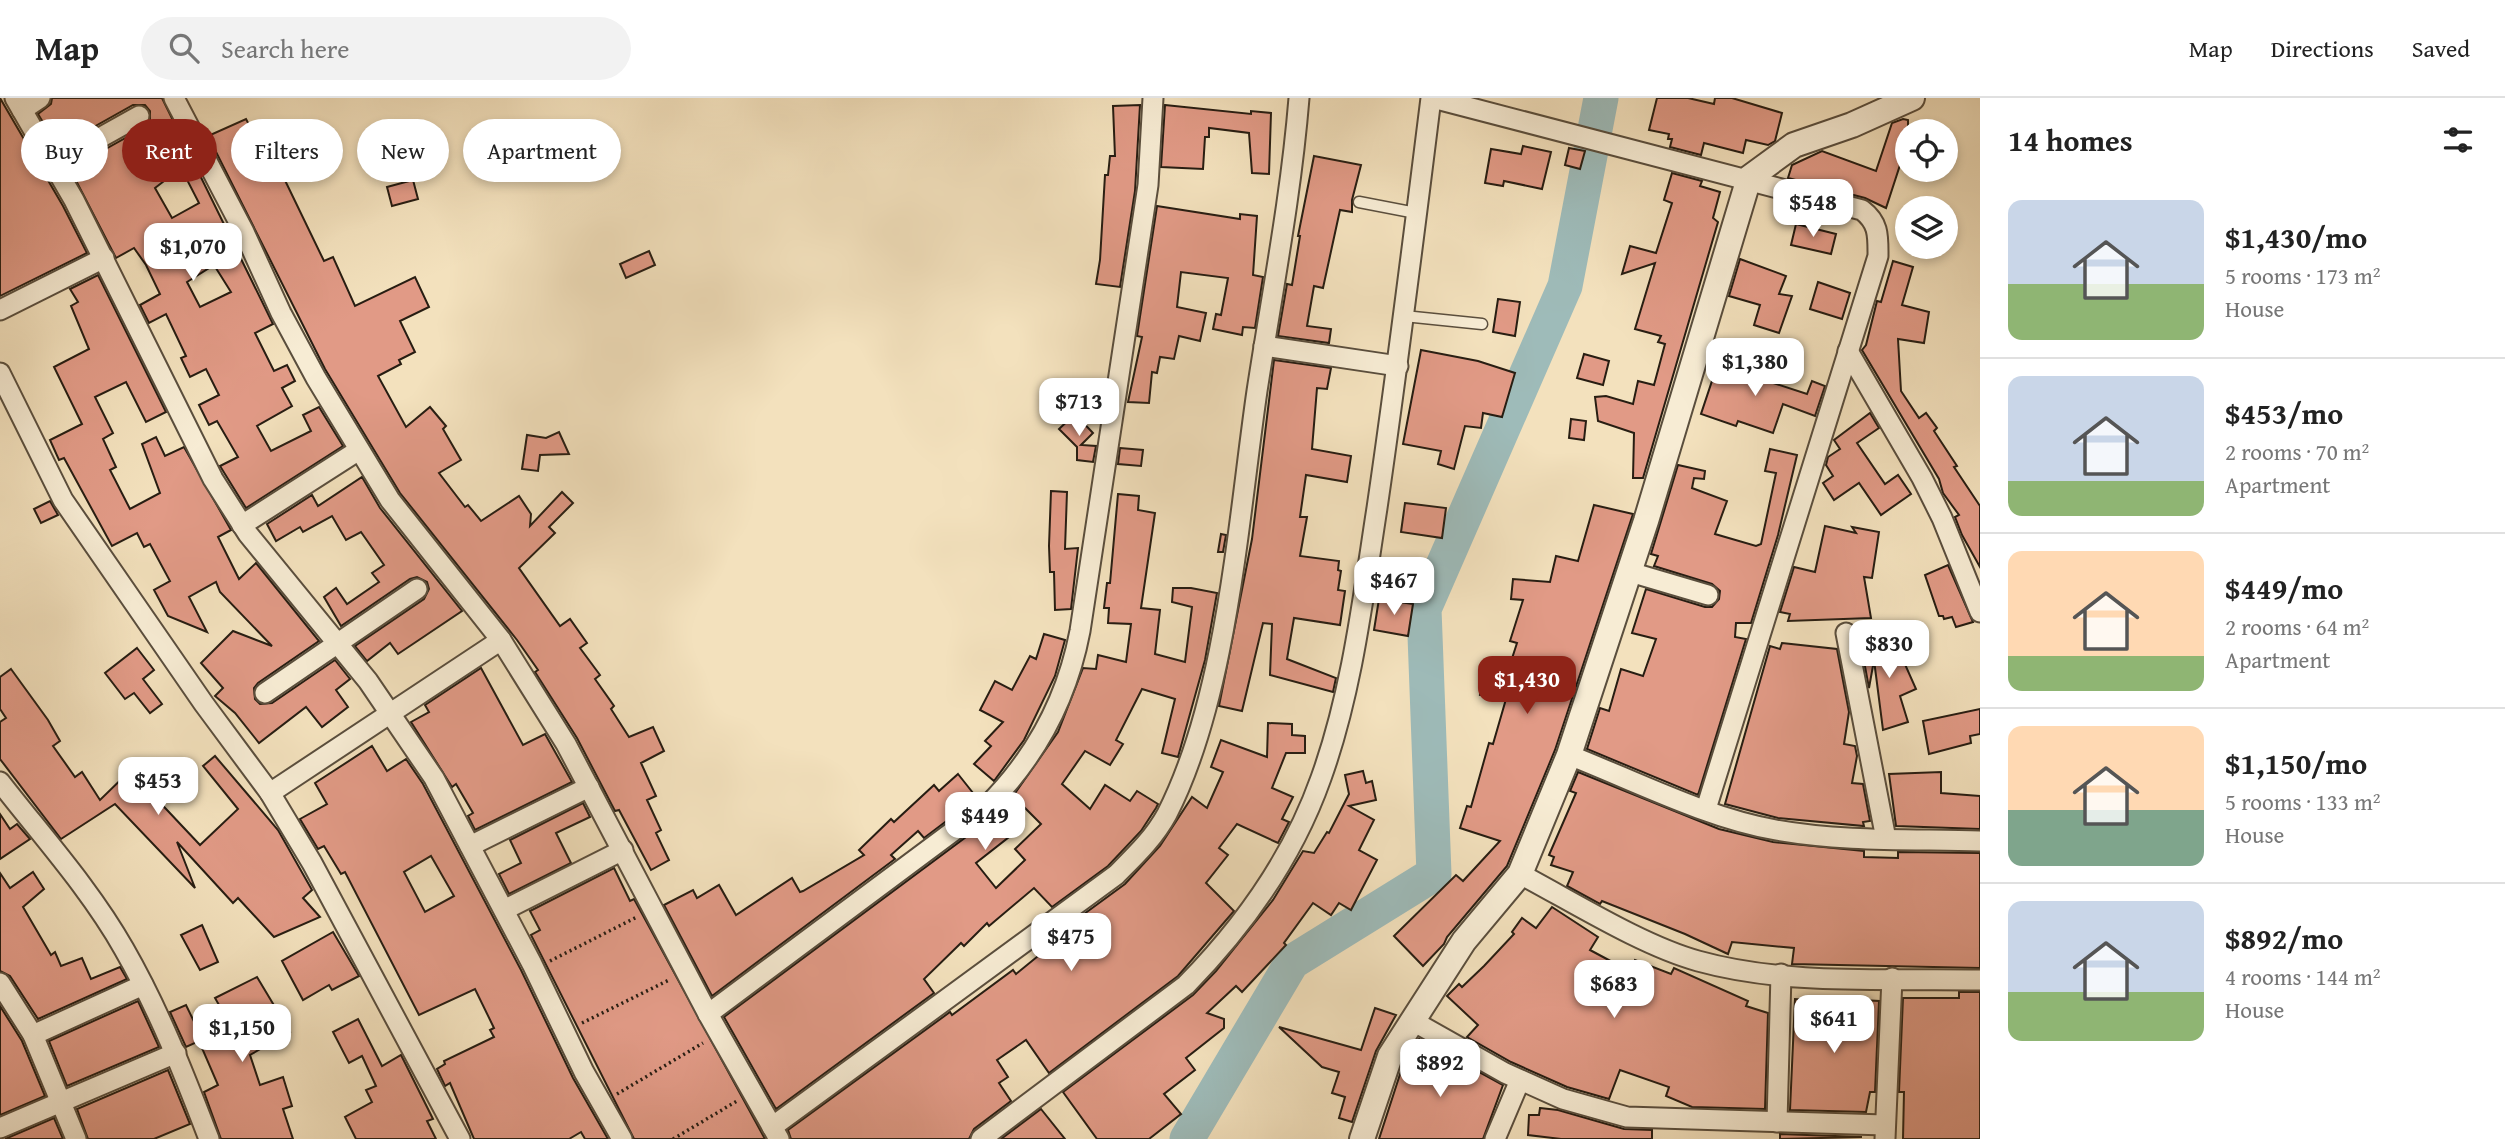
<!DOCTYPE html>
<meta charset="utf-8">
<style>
:root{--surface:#fff;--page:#f2f2f2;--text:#222;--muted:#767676;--line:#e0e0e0;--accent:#8f2418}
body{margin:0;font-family:"Gentium Book Plus",serif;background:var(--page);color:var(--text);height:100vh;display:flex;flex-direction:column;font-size:26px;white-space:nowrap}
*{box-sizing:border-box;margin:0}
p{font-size:23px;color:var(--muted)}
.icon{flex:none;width:38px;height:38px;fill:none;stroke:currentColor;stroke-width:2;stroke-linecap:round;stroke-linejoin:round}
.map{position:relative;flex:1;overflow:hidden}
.sheet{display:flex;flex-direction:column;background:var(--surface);width:525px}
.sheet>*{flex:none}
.guide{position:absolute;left:21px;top:21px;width:665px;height:63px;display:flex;gap:14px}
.controls{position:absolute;left:1895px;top:21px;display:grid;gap:14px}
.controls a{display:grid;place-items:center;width:63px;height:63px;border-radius:50%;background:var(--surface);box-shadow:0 4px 10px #0003;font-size:35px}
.price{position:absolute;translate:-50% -60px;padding:0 16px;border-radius:14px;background:#fff;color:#222;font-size:23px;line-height:46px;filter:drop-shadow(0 2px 4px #0008)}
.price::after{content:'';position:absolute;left:50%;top:42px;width:21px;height:16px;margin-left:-10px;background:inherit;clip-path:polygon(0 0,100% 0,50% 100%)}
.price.active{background:var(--accent);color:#fff}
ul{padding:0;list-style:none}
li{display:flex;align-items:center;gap:21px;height:175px;padding:0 28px}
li+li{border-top:2px solid var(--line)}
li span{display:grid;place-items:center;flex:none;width:196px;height:140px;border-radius:14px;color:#555}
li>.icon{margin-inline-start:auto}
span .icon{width:84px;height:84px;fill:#fffc;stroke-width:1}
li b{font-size:30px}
h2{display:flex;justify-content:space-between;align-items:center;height:84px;padding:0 28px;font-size:30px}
.pill{padding:0 24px;border-radius:32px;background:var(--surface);box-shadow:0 4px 10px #0003;font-size:24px;line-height:63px}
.pill.active{background:var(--accent);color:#fff}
header{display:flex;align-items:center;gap:42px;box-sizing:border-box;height:98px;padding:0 35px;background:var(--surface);border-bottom:2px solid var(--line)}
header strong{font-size:33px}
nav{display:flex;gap:38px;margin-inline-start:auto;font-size:24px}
.search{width:490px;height:63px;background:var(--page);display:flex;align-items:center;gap:18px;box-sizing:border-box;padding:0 24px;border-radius:38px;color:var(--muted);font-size:26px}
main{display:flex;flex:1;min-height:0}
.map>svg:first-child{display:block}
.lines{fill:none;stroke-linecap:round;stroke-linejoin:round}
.river{stroke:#9ebbb9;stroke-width:35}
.building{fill:#e19a86;stroke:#271d12;stroke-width:2;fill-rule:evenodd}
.service-casing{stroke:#5a4e3d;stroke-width:13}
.minor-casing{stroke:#5a4e3d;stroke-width:23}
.tertiary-casing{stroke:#5a4e3d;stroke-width:28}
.path{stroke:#271d12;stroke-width:3.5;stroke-dasharray:2 3.5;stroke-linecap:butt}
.service{stroke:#f7ecd4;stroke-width:10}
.minor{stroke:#f7ecd4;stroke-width:19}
.tertiary{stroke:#f7ecd4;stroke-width:24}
</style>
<header>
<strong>Map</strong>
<div class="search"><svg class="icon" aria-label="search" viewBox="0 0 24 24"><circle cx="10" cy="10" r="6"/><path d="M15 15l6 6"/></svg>Search here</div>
<nav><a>Map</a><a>Directions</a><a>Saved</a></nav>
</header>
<main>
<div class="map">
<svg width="1980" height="1041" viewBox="0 0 1980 1041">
<rect width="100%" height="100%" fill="#f3e1bd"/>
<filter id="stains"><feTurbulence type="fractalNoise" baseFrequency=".00286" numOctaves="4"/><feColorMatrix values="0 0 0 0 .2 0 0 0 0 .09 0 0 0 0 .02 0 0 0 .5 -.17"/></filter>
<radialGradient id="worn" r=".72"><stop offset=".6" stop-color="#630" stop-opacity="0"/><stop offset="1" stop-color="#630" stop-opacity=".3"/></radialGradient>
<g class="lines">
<!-- river -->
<path class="river" d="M1187 1041 1292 864 1434 776 1424 511 1565 188 1601 0"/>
</g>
<!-- building -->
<g class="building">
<path d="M0 0 63 108 87 155 0 198Z"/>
<path d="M52 0H162L273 226 255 235 274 273 287 267 295 283 282 290 292 308 257 328 271 353 311 333 303 317 319 309 343 348 246 410 220 368 238 359 217 323 209 327 199 307 219 297 206 271 190 279 181 260 186 258 166 216 149 225 140 207 160 196 146 167 134 150 116 160 70 71 145 29 150 24V13L145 7H133L58 49 38 16 51 6ZM181 70 199 105 172 120 155 90ZM214 167 231 194 200 209 187 184Z"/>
<path d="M1657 0H1688L1714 6 1715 0H1732L1782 15 1775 43 1768 47 1746 42 1743 55 1704 45 1701 57 1670 49 1672 41H1668L1669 36 1649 32Z"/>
<path d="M1140 7 1135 93 1120 189 1096 186 1100 162 1105 77H1108L1110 58H1115L1113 8Z"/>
<path d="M1165 7 1251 16V13L1271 15 1269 76 1252 75 1249 35 1209 30V39H1205L1203 71 1161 69Z"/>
<path d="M246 21 257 42 262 40 280 72 324 163 333 159 355 208 415 179 429 209 400 223 415 254 399 262 401 266 378 278 406 329 430 309 446 328 443 331 461 362 439 375 465 409 468 407 481 423 519 398 531 416 530 428 562 394 573 405 549 429 555 435 519 470 560 528 570 521 587 545 580 550 600 577 595 581 614 608 611 611 629 639 653 629 664 653 641 665 656 698 647 702 661 732 656 735 669 762 651 772 619 712 615 713 577 640 535 574 538 572 517 542 400 395 325 271 208 38Z"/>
<path d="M1903 21 1908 22V62L1902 61 1886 110 1865 100 1788 80 1792 67 1822 53 1876 73 1892 25Z"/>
<path d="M1523 48 1551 54 1542 91 1504 83 1503 88 1485 85 1491 51 1521 56Z"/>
<path d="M1569 50 1585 53 1580 71 1565 67Z"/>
<path d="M1314 58 1361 67 1352 102V114L1340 112 1323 190 1314 188 1307 228 1331 231 1329 245 1278 238 1287 186 1292 187 1300 138H1298Z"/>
<path d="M1672 75 1702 83 1700 88 1720 94 1713 120 1718 124 1643 380H1633L1634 335 1598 323 1595 299 1606 298 1633 306 1638 283 1654 287 1665 246 1658 244 1661 238 1635 231 1655 165 1622 176 1630 148 1656 155 1672 105 1664 102Z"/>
<path d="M413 82 418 101 392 108 387 89Z"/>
<path d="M1157 108 1240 121V116L1257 118 1253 177 1263 179 1255 230 1243 229 1242 237 1213 231 1216 216 1221 217 1228 180 1181 174 1177 209 1206 215 1200 243 1179 238 1174 261 1160 259 1157 275 1152 274 1149 305 1128 304 1142 239 1137 238Z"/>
<path d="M1796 126 1836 136 1831 156 1791 147Z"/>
<path d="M649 153 655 167 626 180 620 166Z"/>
<path d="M1740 161 1786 178 1779 196 1792 198 1779 235 1754 227 1760 207 1729 198Z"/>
<path d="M1893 163 1913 169 1902 207 1929 214 1924 245 1898 241 1901 293 1919 320 1926 315 1937 330 1934 333 1957 368 1954 369 1980 408V469L1962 437 1955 419 1959 417 1943 395 1939 381 1862 252 1866 247 1877 203 1881 204Z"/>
<path d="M98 177 166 314 146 324 126 284 95 299 113 335 103 341 116 369 110 372 130 411 160 395 142 346 156 339 165 358 184 349 231 432 218 439 239 481 256 465 319 543 258 585 254 590 255 601 260 606 272 605 335 562 350 581 336 592 348 609 322 629 306 609 259 645 235 615 215 598 223 590 201 565 233 533 272 548 220 494 216 484 189 499 207 534 168 518 154 492 170 483 150 446 144 449 137 435 112 448 64 360 59 362 50 342 82 326 54 269 89 251 71 208 78 204 70 191Z"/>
<path d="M1818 184 1850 195 1842 221 1810 211Z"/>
<path d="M1498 201 1520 204 1515 238 1493 234Z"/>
<path d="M1421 252 1478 263 1515 275 1502 319 1483 315 1481 330 1465 328 1454 371 1438 366 1441 353 1403 346Z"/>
<path d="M1584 256 1609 263 1603 287 1577 280Z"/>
<path d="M1274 262 1331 270 1327 291 1317 290 1312 351 1351 358 1347 384 1306 377 1300 419H1307L1300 458 1339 463 1338 472 1341 473 1338 492 1345 493 1340 527 1294 520 1287 561 1336 580 1333 594 1270 577 1272 526 1263 525 1242 613 1219 608 1252 441Z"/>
<path d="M1725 262 1763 275 1761 281 1807 296 1812 283 1825 288 1815 318 1783 306 1773 335 1738 323 1736 328 1701 316 1715 274 1721 275Z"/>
<path d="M1870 315 1879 330 1857 345 1885 386 1898 377 1911 396 1881 417 1859 385 1834 402 1823 385 1833 378 1826 367 1828 359 1840 351 1834 342Z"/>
<path d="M1075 316 1093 335 1081 347 1096 348 1093 364 1077 362V349L1059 331Z"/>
<path d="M1571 321 1586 323 1584 342 1569 340Z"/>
<path d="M559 334 569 356 540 357 538 373 522 371 527 337 546 340Z"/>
<path d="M1120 350 1143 352 1141 368 1118 366Z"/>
<path d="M1770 351 1797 357 1778 437 1751 525H1736L1735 539 1746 541 1698 697 1587 651 1600 610 1609 613 1621 571 1643 578 1656 541 1632 535 1646 491 1705 509H1712L1719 501 1720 493 1712 486 1654 468 1658 458 1651 456 1678 367 1705 373 1704 381 1694 380 1692 390 1727 403 1715 436 1756 448 1761 446 1776 375 1765 373Z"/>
<path d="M362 379 380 410 462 513 398 556 390 545 367 563 355 548 424 501 429 491 427 484 417 479 410 481 341 528 324 499 336 490 347 506 379 484 372 475 384 467 361 434 346 442 332 418 303 434 300 429 276 443 267 426 312 397 318 408Z"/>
<path d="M1051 393 1067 394 1065 451 1078 450 1071 511 1055 512 1054 474H1050L1049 448Z"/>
<path d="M1118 396 1139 398 1138 412 1155 415 1141 510 1160 512 1155 556 1185 564 1192 509 1172 504 1173 490H1191L1217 495 1205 562 1178 659 1162 655 1175 601 1142 591 1116 642 1123 646 1110 667 1085 653 1062 686 1090 711 1105 687 1130 703 1137 693 1158 706 1156 710 1141 733 1108 768 1052 809 1034 790 989 828 987 825 964 848 961 845 924 881 934 895 776 1011 724 919 993 719 1009 739 976 765 996 790 1025 762 1015 751 1041 726 1013 698 1058 634 1083 570 1096 571 1098 557 1126 564 1131 526 1108 525 1109 510H1104L1107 485H1110Z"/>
<path d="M50 403 58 417 41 425 34 411Z"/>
<path d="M1405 405 1446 410 1442 440 1401 434Z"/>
<path d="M1594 407 1633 416 1555 652 1507 768 1447 839 1444 846 1423 868 1394 838 1456 777 1463 783 1500 743 1460 730 1467 708 1471 709 1489 645 1493 646 1506 601 1480 597 1483 578 1505 582 1517 545 1510 543 1523 502 1511 501 1513 481 1550 484 1556 458 1578 463Z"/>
<path d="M1825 428 1856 435 1852 429 1879 434 1872 480 1864 479 1871 520 1788 523 1790 516 1780 514 1794 469 1815 474Z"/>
<path d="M1221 436 1226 437 1223 454H1218Z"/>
<path d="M1948 467 1973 524 1956 529 1952 519 1944 521 1943 518H1939L1925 477Z"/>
<path d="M1379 501 1413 506 1408 538 1374 532Z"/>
<path d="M1044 536 1065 542 1055 578 1024 642 994 683 974 666 991 648 985 643 1003 624 980 612 995 583 1012 592 1030 558 1036 561Z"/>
<path d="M1888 541 1889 547 1896 546 1916 591 1900 598 1908 624 1883 632 1874 562 1869 590 1861 547Z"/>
<path d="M1782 545 1837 551 1849 614 1844 646 1855 648 1857 658 1852 685 1863 686 1870 723 1863 724 1864 728 1778 720 1725 706 1770 548 1780 551Z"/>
<path d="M137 550 154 572 143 581 162 606 150 615 134 595 125 601 105 575Z"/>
<path d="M481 570 523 647 545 636 572 684 475 732 468 718 473 715 456 686 452 689 411 624 429 614 425 607Z"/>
<path d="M11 571 48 622 60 643 53 648 75 679 82 674 100 702 139 664 160 687 151 695 200 747 238 711 203 668 215 658 278 732 312 792 303 800 320 819 274 839 238 800 233 805 177 744 195 790 115 706 61 741 0 661V624L6 620 0 611V579Z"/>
<path d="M1980 611V636L1970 638 1971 645 1929 656 1923 623Z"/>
<path d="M1268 625 1292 626V637L1305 638V655H1286L1272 690 1293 699 1282 721 1289 724 1278 745 1237 726 1219 750 1228 757 1206 785 1234 813 1178 878 1049 975 1026 942 997 962 1008 979 999 985 1011 1003 974 1031 969 1041H791L788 1032 950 914 952 917 1013 872 1016 876 1043 854 1041 852 1069 827 1125 786 1160 748 1192 699 1207 710 1223 674 1211 669 1221 642 1267 659Z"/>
<path d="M372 648 387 673 406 661 423 686 521 872 573 980 608 1041H585L581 1034 569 1041H474L450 985 445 988 437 971 445 966 444 963 494 939 490 932 494 930 475 891 419 917 345 774 341 776 324 748 318 751 300 721 327 706 315 685ZM431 758 454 798 425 814 404 774Z"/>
<path d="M1363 673 1366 685 1372 683 1376 702 1349 708 1374 722 1359 752 1377 762 1351 812 1339 805 1331 817 1313 805 1284 845 1286 847 1242 894 1236 888 1207 915 1224 921V930L1186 960 1195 972 1164 996 1181 1016 1149 1041H1097L1063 994 1193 897 1216 873 1273 802 1303 753 1314 755 1327 734 1329 735 1349 696 1345 677Z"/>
<path d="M1578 674 1719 731 1773 744 1864 753V759L1898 760V754L1980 755V870L1792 866 1794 850 1732 844 1728 856 1685 836 1602 803 1600 806 1567 788 1573 774 1551 767 1554 759 1549 757 1576 695 1570 693Z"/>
<path d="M1941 674V695L1980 698V731L1896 728 1889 676Z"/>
<path d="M958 676 977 700 924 740 918 733 891 757 895 761 712 898 664 807 693 792 697 800 719 787 736 817 792 780 800 794 803 793 864 757 859 752 891 721 894 724 934 687 939 693Z"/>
<path d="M583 705 590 719 556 735 571 765 509 796 499 776 521 765 510 742Z"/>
<path d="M0 716 10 731 17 726 30 741 0 761Z"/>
<path d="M614 770 630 803 634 801 765 1041H634L531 837 540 832 530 813Z"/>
<path d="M33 774 44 791 23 809 51 857 55 854 61 868 82 860 91 881 120 869 127 881 38 921 10 878 0 873V775L10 790Z"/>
<path d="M1552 809 1598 839 1590 852 1631 874 1635 862 1671 876 1674 870 1748 903 1746 908 1768 915 1765 1011 1692 1009 1666 998 1669 989 1620 972 1609 1001 1567 989 1511 964 1467 939 1478 927 1447 898 1459 886 1462 889 1484 868 1514 836 1512 834 1522 820 1536 830Z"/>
<path d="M202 827 218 864 200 872 181 837Z"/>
<path d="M333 834 359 878 332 892 329 887 303 902 282 863Z"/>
<path d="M257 879 290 934 250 957 260 987 283 979 292 1008 283 1011 293 1041H221L204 994 218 987 199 943 186 949 170 914 186 907 200 936 227 921 215 900Z"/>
<path d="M1959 894H1980V1041H1903L1904 994H1899L1903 900H1959Z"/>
<path d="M1825 900 1879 903 1875 994H1870L1866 1014 1790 1012 1795 901 1825 903Z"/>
<path d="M138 903 159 949 67 988 49 943Z"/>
<path d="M0 908 22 943 45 998 0 1017Z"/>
<path d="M1375 910 1396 917 1376 953 1352 1024 1339 1020 1345 999 1332 995 1339 974 1322 969 1279 929 1361 952Z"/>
<path d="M358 921 382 968 401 957 433 1021 427 1023 436 1041H356L345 1019 372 1004 366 992 376 988 362 958 349 965 333 934Z"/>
<path d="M1419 941 1503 987 1483 1041H1379L1404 964Z"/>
<path d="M168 972 190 1026 154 1041H88L77 1011Z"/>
<path d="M1540 1010 1558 1012 1624 1031 1652 1032V1041H1561L1528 1037 1529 1017H1539Z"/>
<path d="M1041 1011 1065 1041H1001Z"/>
<path d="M54 1020 63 1041H5Z"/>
<path d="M1780 1036 1862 1039 1780 1041Z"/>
</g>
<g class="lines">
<defs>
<g id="service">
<path d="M1359 104 1416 115"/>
<path d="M1404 218 1482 226"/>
</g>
<g id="minor">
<path d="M15 0 74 102 213 381 248 436 368 583 434 680 532 866 584 974 622 1041"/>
<path d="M174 0 244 134 281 215 316 280 390 402 501 542 566 646 708 916 779 1041"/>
<path d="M1433 0 1862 112C1879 125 1878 138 1878 158L1706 711"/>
<path d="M22 12 40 0"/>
<path d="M53 66 139 18"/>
<path d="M0 212 104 160"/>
<path d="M1264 248 1398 268"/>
<path d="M1848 253 1922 380 1942 420 1980 514"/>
<path d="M0 275 63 402 204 606 270 695 312 765 460 1041"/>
<path d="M242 427 359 352"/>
<path d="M1630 474 1708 497"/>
<path d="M1846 535 1886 741"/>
<path d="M265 595 417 491"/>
<path d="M1569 657C1635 683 1707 720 1776 732 1843 744 1913 741 1980 743"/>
<path d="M0 684C42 738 90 791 124 851 159 912 184 976 209 1041"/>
<path d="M270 695 501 542"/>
<path d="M470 748 589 689"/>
<path d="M1520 776C1573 804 1643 848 1698 863 1788 888 1888 880 1980 882"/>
<path d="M504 812 623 752"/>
<path d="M0 885 33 937 76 1041"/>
<path d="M708 916 987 708C1036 659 1067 601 1080 533L1148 87 1153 0"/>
<path d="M1411 922 1505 975 1563 1001 1627 1019 1885 1027"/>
<path d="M33 937 143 887"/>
<path d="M1777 1024 1781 876"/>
<path d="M772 1029 1116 777C1135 758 1154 740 1167 716 1227 598 1238 424 1257 293 1272 195 1291 99 1299 0"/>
<path d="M0 1030 176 955"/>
<path d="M981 1041 1186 887C1244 828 1293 759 1321 680 1352 594 1363 500 1377 410 1397 274 1414 137 1431 0"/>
<path d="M1495 1041 1520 982"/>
<path d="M1885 1041 1892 880"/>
</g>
<path id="tertiary" d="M1362 1041 1390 958 1464 843 1520 776 1569 657 1646 423 1749 80 1794 47 1852 27 1912 0"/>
</defs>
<!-- service casing -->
<use href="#service" class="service-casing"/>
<!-- minor casing -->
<use href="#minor" class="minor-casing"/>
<!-- tertiary casing -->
<use href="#tertiary" class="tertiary-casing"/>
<!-- path -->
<g class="path">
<path d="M550 863 637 819"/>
<path d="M582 925 669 882"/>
<path d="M617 996 703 945"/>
<path d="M673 1041 737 1003"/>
</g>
<!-- service -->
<use href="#service" class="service"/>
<!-- minor -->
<use href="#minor" class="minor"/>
<!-- tertiary -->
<use href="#tertiary" class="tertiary"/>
</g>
<rect width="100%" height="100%" filter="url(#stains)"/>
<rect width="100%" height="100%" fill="url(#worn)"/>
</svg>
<div class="controls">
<a><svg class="icon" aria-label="locate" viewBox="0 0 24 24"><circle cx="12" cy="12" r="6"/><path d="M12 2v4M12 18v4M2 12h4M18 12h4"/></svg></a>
<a><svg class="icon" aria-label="layers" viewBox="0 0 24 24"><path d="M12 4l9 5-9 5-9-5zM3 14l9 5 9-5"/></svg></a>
</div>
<b class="price" style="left:1813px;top:141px">$548</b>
<b class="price" style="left:193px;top:185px">$1,070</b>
<b class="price" style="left:1755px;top:300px">$1,380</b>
<b class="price" style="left:1079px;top:340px">$713</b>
<b class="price" style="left:1394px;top:519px">$467</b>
<b class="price" style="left:1889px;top:582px">$830</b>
<b class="price active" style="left:1527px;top:618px">$1,430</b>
<b class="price" style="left:158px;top:719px">$453</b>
<b class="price" style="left:985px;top:754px">$449</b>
<b class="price" style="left:1071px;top:875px">$475</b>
<b class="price" style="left:1614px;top:922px">$683</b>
<b class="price" style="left:1834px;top:957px">$641</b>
<b class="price" style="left:242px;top:966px">$1,150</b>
<b class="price" style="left:1440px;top:1001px">$892</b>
<div class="guide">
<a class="pill">Buy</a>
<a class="pill active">Rent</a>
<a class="pill">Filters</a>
<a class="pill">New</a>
<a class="pill">Apartment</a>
</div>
</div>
<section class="sheet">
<h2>14 homes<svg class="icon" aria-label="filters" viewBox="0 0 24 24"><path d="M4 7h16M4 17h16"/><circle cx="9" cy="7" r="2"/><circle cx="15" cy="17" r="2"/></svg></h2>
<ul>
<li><span style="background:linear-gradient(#c9d6e8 60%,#8fb573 0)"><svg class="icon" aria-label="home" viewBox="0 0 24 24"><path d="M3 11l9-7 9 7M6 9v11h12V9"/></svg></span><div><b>$1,430/mo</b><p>5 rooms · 173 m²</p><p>House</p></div></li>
<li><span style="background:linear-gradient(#c9d6e8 75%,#8fb573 0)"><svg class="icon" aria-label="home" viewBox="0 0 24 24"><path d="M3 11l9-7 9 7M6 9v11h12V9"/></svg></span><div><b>$453/mo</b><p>2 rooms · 70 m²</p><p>Apartment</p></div></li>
<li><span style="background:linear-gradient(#ffd9b3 75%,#8fb573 0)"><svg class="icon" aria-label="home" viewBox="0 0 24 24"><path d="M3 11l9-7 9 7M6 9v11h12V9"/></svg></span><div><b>$449/mo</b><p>2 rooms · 64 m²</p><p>Apartment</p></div></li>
<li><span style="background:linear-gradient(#ffd9b3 60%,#7fa58c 0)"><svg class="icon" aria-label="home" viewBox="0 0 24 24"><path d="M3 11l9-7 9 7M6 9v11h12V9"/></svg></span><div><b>$1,150/mo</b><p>5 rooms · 133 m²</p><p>House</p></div></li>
<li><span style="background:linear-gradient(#c9d6e8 65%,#8fb573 0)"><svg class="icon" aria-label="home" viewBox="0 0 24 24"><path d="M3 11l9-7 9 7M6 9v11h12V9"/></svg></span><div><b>$892/mo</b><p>4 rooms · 144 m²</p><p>House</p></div></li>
</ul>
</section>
</main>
